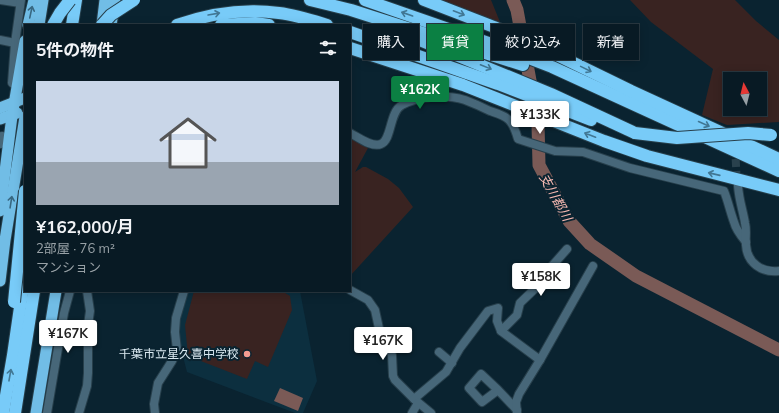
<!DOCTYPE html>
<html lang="ja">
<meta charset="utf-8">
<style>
:root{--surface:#081a24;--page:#11232c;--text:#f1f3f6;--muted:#98a1a6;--line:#293841;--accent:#0b8043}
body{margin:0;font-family:Mulish,"Noto Sans JP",sans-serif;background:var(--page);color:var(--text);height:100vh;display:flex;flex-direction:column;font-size:15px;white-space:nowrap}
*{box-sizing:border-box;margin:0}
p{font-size:13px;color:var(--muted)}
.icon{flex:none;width:22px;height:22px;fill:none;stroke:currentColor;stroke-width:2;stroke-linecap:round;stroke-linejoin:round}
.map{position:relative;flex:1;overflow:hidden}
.drawer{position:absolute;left:24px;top:24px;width:327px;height:268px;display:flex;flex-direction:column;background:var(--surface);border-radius:0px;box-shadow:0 2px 10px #0003,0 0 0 1px var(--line)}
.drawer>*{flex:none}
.banner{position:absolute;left:363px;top:24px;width:356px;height:36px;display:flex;gap:8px}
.needle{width:26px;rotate:353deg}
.controls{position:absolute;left:723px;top:72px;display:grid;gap:8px}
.controls a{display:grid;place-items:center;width:44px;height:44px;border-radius:0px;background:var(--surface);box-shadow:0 2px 10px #0003,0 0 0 1px var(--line);font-size:20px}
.price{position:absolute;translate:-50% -34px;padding:0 9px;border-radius:4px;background:#fff;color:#222;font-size:13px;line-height:26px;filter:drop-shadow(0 1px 2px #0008)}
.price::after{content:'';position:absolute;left:50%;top:24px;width:12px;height:9px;margin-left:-6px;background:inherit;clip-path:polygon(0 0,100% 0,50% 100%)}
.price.current{background:var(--accent);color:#fff}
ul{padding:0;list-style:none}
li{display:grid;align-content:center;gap:8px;height:212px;padding:0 12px}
li span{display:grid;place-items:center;height:124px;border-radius:0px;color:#555}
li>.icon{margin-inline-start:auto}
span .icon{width:72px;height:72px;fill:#fffc;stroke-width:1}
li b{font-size:17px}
h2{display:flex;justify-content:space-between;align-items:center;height:48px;padding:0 12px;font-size:17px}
.pill{padding:0 14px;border-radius:0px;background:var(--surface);box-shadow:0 2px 10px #0003,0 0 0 1px var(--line);font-size:14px;line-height:36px}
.pill.current{background:var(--accent);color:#fff}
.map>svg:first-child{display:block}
.built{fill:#0c2f3f}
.green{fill:#392321;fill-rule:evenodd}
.water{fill:#7a5a56}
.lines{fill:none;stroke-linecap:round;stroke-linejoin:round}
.river{stroke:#7a5a56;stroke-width:13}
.minor-tunnel{stroke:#29414d;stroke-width:8;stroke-dasharray:8 4;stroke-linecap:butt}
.minor-casing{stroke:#273f4b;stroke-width:10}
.trunk-casing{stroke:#273f4b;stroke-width:13}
.motorway-casing{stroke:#273f4b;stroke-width:14}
.minor{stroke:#476779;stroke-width:8}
.trunk{stroke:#71bde6;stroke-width:11}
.motorway{stroke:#78cbf8;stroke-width:12}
.motorway-bridge-casing{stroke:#273f4b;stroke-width:14;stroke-linecap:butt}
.motorway-bridge{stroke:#78cbf8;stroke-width:12}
.oneway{stroke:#386882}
.oneway2{stroke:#417794}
.poi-dot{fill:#f59c91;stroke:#0a2330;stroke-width:1.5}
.labels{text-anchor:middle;stroke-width:4;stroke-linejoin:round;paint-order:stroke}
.poi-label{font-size:12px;fill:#d9e8f0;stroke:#0a2330;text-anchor:end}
.water-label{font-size:13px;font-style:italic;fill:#f6b9b1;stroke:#0a2330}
</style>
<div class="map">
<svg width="779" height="413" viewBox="0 0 779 413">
<rect width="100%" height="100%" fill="#0a2330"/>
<!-- built -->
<path class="built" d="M187 291H300L317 381 303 413H295L187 372 178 337 179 321Z"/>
<!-- green -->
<g class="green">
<path d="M439 0H491L500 22Z"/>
<path d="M630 0H735L756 21 779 40V122L727 125 702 115 713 69 651 22ZM730 79H760V109H730Z"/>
<path d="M350 134 368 144 366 147 368 148 355 172 363 167H366L388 179 399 188 413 207 350 276Z"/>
<path d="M194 291H282L290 296 292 310 268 367 255 361 247 379 188 356 185 325Z"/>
</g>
<!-- water -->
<path class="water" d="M280 388 303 398 298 411 274 401Z"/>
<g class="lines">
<!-- river -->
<path class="river" d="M513 0 517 10 538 124 539 165 569 221 590 244 636 276 779 350"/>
<!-- minor-tunnel -->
<g class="minor-tunnel">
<path d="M735 147 737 184"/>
<path d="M0 259 25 263"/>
</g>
<defs>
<g id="minor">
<path d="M0 0 20 3"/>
<path d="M0 40 15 43"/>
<path d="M17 86 12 83 15 43 21 0"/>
<path d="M350 133C358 137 372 148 381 144 392 140 389 112 402 105 420 96 445 94 465 100 473 103 482 107 490 111 496 113 504 115 509 120 514 125 516 132 518 139L555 151 583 152 630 168 724 191C728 201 730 211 734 222 736 230 741 236 746 242"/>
<path d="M0 144 2 136"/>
<path d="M738 186C739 200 743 211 745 223 747 231 745 238 746 245 747 263 762 273 779 271"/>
<path d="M350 290 368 300 375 310 380 333 388 346 392 355 393 376 395 380 414 399 431 413"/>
<path d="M501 331 517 315 520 303 542 282 545 274 567 249"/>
<path d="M439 352 452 363"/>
<path d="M498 390 482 402 469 388 481 374 498 390 517 410"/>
<path d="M414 399 446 372 460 348 488 311 498 308 497 321 501 331 540 360"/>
<path d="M47 413 64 313 70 291"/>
<path d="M79 413 87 386 88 373V325L90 311 87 291"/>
<path d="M155 413 154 404 158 383 172 361 177 350 175 332 176 318 184 291"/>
<path d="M412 413 418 403"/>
<path d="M517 413 516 402 519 394 540 360 593 266"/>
</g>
<g id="trunk">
<path d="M28 25 34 0"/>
<path d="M39 25 43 0"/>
<path d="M102 25 105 0"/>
<path d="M111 25 115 0"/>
<path d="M0 108 25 98"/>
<path d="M0 119 17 113"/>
<path d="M0 211 12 116 25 41"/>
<path d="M0 281 5 240 25 117"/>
<path d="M36 413 56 291"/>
</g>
<g id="motorway">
<path d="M310 0 351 10 523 65"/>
<path d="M365 0 497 46 552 67 779 171"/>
<path d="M424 0 494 27 551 52 631 91 779 159"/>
<path d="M72 25 76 0"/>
<path d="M177 25C211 13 243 8 279 13 296 15 311 20 327 25"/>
<path d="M221 25 255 23 269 25"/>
<path d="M350 32 498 84 591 120"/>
<path d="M405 34 551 94 635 133"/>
<path d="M350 48 463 85 604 141 647 156 779 190"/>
<path d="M3 413 13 355 25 273"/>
<path d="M15 413 34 291"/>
</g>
</defs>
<!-- minor casing -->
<use href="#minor" class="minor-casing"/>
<!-- trunk casing -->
<use href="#trunk" class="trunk-casing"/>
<!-- motorway casing -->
<use href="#motorway" class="motorway-casing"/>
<!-- minor -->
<use href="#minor" class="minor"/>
<!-- trunk -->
<use href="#trunk" class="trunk"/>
<!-- motorway -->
<use href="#motorway" class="motorway"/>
<defs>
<g id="motorway-bridge">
<path d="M53 25 60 13 70 0"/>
<path d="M102 25 111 15 134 0"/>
<path d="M635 133 677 138 748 133 771 135"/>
<path d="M14 302 25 191"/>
</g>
</defs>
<!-- motorway-bridge casing -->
<use href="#motorway-bridge" class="motorway-bridge-casing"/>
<!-- motorway-bridge -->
<use href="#motorway-bridge" class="motorway-bridge"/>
</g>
<!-- one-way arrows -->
<defs><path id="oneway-shaft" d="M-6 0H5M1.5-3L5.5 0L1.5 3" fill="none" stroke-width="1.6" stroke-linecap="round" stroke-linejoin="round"/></defs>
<g class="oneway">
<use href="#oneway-shaft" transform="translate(31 12) rotate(-78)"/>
<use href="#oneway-shaft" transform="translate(11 202) rotate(-81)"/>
</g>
<g class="oneway2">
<use href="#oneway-shaft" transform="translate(459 13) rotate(21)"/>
<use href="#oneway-shaft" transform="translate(214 14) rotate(-10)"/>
<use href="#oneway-shaft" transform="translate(407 14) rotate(-161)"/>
<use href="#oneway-shaft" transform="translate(486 67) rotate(22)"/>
<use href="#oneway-shaft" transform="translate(586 69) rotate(26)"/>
<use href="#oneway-shaft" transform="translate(704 124) rotate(24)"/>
<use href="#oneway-shaft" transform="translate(590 135) rotate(-159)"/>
<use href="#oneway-shaft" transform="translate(714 174) rotate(-167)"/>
<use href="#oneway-shaft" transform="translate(10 375) rotate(-80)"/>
</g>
<!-- markers -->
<circle class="poi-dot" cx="247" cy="354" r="4"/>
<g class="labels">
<!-- poi labels -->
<g class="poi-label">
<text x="239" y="358">千葉市立星久喜中学校</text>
</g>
<!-- water labels -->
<g class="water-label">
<text transform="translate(556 197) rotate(61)" y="5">支川都川</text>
</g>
</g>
</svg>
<div class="controls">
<a><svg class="needle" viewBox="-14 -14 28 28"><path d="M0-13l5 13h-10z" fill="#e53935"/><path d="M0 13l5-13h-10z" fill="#98a1a6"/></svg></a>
</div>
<b class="price current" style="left:420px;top:110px">¥162K</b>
<b class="price" style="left:540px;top:135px">¥133K</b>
<b class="price" style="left:541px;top:297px">¥158K</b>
<b class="price" style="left:68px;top:354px">¥167K</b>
<b class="price" style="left:383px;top:361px">¥167K</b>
<div class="banner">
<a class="pill">購入</a>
<a class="pill current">賃貸</a>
<a class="pill">絞り込み</a>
<a class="pill">新着</a>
</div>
<section class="drawer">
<h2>5件の物件<svg class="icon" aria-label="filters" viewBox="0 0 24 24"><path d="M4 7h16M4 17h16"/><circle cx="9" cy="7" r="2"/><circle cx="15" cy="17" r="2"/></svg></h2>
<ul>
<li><span style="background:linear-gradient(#c9d6e8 65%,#9aa5b1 0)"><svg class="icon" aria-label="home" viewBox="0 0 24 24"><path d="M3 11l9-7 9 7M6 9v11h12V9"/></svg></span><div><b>¥162,000/月</b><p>2部屋 · 76 m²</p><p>マンション</p></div></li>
</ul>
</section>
</div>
